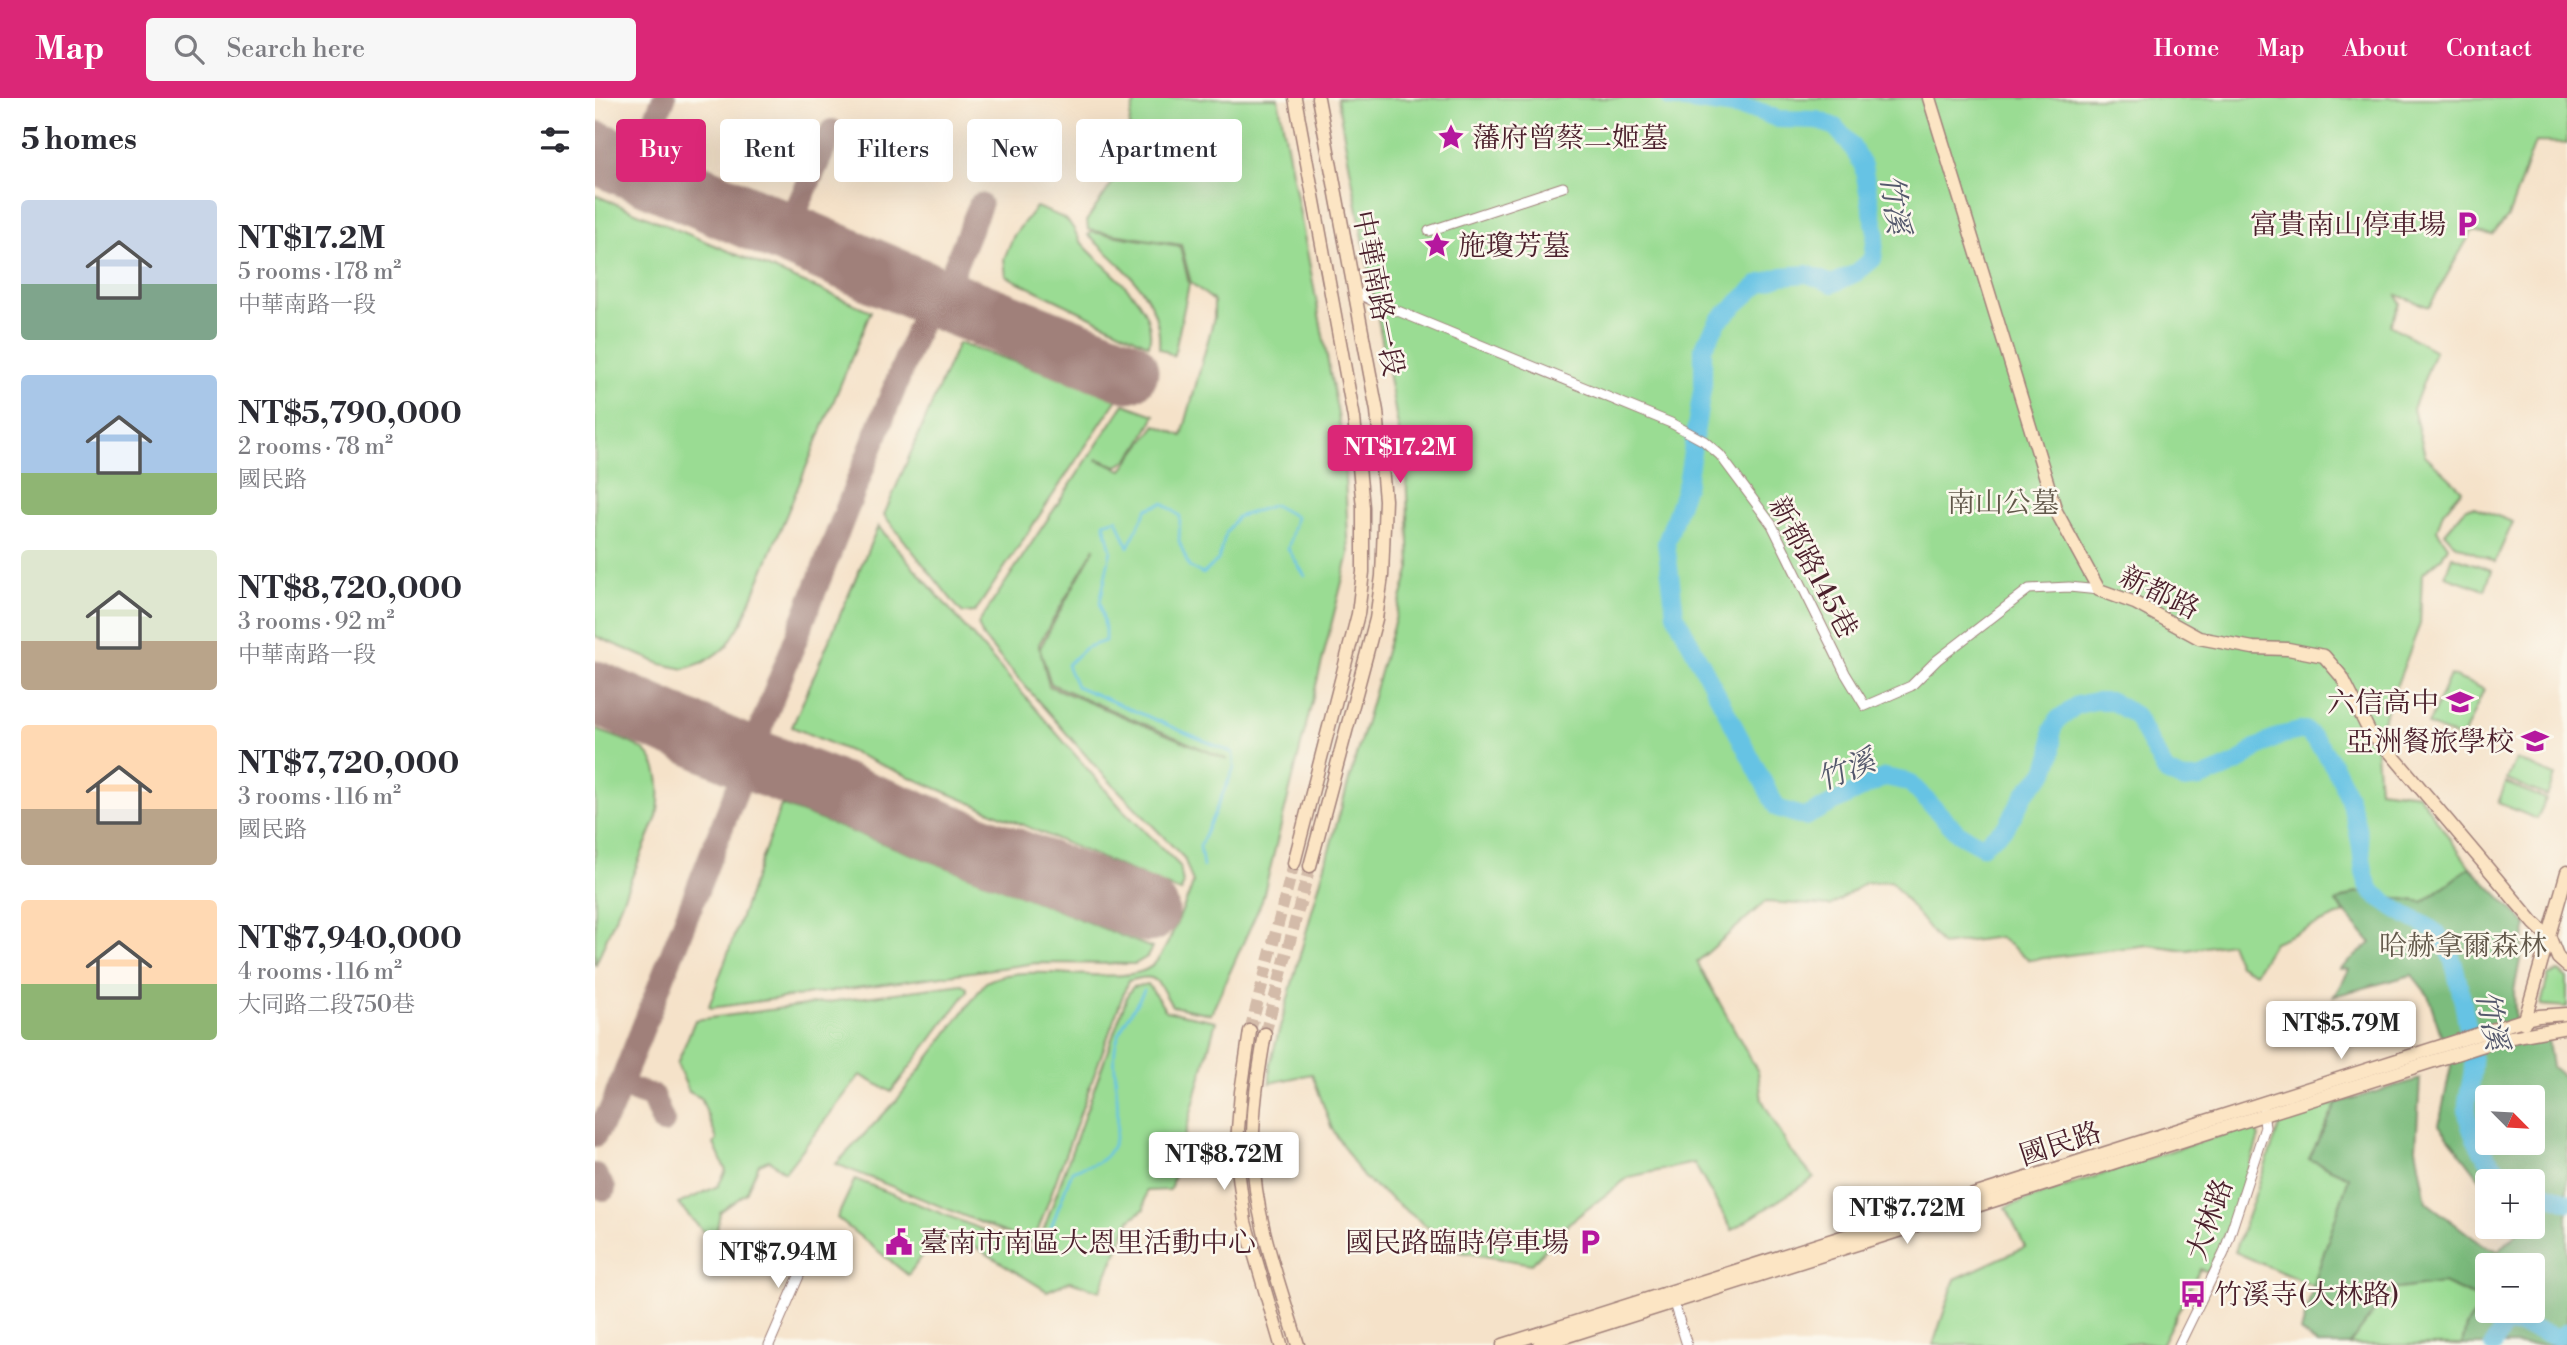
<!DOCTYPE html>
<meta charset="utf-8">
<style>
:root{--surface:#fff;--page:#f7f7f7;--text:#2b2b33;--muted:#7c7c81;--accent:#db2777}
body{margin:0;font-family:"Libre Bodoni","Noto Serif TC",serif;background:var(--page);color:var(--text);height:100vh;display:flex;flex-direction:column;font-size:26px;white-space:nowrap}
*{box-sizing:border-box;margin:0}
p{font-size:23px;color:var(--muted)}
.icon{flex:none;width:38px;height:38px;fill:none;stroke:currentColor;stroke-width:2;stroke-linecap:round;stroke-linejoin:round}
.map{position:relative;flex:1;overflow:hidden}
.panel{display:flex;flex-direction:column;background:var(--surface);width:595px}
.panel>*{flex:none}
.guide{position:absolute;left:21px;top:21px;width:665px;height:63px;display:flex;gap:14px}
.needle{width:46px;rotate:114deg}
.fabs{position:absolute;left:1880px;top:987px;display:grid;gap:14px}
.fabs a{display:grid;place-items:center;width:70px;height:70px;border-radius:7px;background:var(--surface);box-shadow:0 7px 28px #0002;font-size:35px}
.price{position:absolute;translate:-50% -60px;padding:0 16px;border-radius:7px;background:#fff;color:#222;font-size:23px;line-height:46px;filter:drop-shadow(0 2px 4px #0008)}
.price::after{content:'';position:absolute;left:50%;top:42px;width:21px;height:16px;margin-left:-10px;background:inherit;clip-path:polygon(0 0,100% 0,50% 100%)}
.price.selected{background:var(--accent);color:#fff}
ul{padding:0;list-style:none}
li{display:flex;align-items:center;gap:21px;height:175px;padding:0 21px}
li span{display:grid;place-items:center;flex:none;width:196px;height:140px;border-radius:7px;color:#555}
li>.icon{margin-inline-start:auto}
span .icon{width:84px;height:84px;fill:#fffc;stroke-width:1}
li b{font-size:30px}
h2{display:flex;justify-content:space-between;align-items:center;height:84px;padding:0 21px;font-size:30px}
.chip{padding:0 24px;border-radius:7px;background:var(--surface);box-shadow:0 7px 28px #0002;font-size:24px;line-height:63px}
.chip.selected{background:var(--accent);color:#fff}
header{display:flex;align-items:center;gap:42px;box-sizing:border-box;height:98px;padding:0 35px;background:var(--accent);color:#fff}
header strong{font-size:33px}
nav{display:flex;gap:38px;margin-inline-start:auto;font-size:24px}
.search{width:490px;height:63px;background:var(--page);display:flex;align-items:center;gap:18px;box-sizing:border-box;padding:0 24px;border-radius:7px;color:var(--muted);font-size:26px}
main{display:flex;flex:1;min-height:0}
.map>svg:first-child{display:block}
.green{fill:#9adc93;stroke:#727e5f;stroke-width:2;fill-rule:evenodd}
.forest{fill:#7bbc7d;stroke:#626e54;stroke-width:2;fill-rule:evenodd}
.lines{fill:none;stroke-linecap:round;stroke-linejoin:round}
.stream{stroke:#66c3e4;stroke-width:2.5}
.river{stroke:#66c3e4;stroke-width:18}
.taxiway{stroke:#a0807a;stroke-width:24}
.runway{stroke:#a0807a;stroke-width:63}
.secondary-tunnel{stroke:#d3bba9;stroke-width:12;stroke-dasharray:12 6;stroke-linecap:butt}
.street-casing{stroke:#a0807a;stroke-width:11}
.secondary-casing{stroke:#a0807a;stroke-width:15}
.street{stroke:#fff;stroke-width:9}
.secondary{stroke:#fce5c4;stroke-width:12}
.labels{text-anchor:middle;stroke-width:5;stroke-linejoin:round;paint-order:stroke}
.poi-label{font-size:28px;fill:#4a1f2b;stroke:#fbf7ec;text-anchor:start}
.street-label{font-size:28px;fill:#4a1f2b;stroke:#fbf7ec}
.park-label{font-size:28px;fill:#62584a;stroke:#fbf7ec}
.water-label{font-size:30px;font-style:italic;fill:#54586c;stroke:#fbf7ec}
</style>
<header>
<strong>Map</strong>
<div class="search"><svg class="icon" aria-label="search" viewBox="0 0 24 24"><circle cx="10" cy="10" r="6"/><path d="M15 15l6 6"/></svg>Search here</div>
<nav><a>Home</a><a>Map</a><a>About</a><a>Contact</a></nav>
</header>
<main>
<section class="panel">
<h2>5 homes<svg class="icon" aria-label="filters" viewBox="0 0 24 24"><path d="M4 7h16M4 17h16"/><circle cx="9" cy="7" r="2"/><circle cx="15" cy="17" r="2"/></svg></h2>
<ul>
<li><span style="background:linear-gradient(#c9d6e8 60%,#7fa58c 0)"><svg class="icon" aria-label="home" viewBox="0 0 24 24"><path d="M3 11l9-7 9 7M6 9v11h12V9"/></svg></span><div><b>NT$17.2M</b><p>5 rooms · 178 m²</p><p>中華南路一段</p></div></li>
<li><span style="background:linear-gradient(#a9c7e8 70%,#8fb573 0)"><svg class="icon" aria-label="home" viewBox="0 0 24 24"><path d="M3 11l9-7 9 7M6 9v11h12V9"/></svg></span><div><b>NT$5,790,000</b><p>2 rooms · 78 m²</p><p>國民路</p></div></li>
<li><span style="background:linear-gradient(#dfe7d0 65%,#b9a48a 0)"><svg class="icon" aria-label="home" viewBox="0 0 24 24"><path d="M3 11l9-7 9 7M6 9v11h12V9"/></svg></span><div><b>NT$8,720,000</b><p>3 rooms · 92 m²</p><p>中華南路一段</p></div></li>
<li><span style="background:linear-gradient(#ffd9b3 60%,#b9a48a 0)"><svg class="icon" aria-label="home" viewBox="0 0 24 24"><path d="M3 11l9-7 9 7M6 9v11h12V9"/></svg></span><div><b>NT$7,720,000</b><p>3 rooms · 116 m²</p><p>國民路</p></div></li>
<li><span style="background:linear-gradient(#ffd9b3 60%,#8fb573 0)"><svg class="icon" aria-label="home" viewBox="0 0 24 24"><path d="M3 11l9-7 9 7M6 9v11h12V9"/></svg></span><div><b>NT$7,940,000</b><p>4 rooms · 116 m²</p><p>大同路二段750巷</p></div></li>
</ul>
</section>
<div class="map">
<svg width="1972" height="1247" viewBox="0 0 1972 1247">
<rect width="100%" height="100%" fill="#fbf7ec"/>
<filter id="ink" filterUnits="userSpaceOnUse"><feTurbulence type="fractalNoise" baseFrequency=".0143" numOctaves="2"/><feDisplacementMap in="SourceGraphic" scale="14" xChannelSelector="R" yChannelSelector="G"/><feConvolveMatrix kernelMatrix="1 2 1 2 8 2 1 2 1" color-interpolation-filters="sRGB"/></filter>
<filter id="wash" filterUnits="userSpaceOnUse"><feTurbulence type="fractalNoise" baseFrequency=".00686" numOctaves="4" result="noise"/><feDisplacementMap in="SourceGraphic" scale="28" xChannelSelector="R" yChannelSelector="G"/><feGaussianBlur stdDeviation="1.57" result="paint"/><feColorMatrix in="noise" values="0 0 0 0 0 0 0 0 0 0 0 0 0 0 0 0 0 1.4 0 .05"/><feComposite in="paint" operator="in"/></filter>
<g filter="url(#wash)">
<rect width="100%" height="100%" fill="#f5e2c9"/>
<!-- green -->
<g class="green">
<path d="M542 0H683L748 343 754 456 667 803 616 916 577 908C562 884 564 873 533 883L438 1146 241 1066 302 1002 390 885C430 859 532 894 559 866 572 853 587 812 595 794L598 785 589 760 502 670 408 563 388 539 383 526 529 306 560 317C551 333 540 362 522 368L503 361 502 362 527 372 561 327 587 338 619 220V203L596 185 586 147 493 132 492 122C506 101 524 79 531 54 537 33 530 24 542 0ZM500 449 445 550H444V546ZM445 551 456 586 633 662 454 588Z"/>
<path d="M742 0H1972V45L1940 44 1913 119 1897 137 1877 133 1834 209 1802 197 1805 206 1795 227 1840 253 1818 311 1830 357 1867 392 1848 414 1842 432 1853 448 1847 459 1827 476 1825 526 1788 623 1781 654 1784 691 1823 696 1875 769 1828 804 1761 794 1741 804 1750 815 1679 844 1660 875 1644 867 1635 845 1592 852 1553 847 1435 862 1404 839 1347 847 1296 783 1270 785 1235 808 1170 804 1102 864 1163 974 1167 1002 1195 1052 1219 1080 1137 1132 1099 1065 1034 1079 974 1125 937 1166 865 1154 768 1079 737 1031 717 976 675 985V966L723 791 815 469 811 371Z"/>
<path d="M0 97 276 213 147 524 131 549 109 564 89 571 66 566 0 538Z"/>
<path d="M441 109C451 113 462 116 471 122 478 126 481 137 486 144 510 173 564 204 554 247L411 178 409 161 419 137Z"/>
<path d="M497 134 585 148 594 186 579 258 564 250C568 199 527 169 493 137Z"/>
<path d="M363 245 471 281 522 301 380 514 368 515 364 511 289 417Z"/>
<path d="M1879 409 1918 424 1900 464 1859 446 1850 435 1871 410Z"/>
<path d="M283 428 527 711 585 768 588 786 586 794 197 629Z"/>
<path d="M1857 458 1897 472 1890 492 1850 478Z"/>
<path d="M1855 577 1889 591 1867 641 1833 627Z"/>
<path d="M0 631C14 637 34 642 47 651 67 665 66 698 62 719L0 868Z"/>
<path d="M1921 661 1960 678 1952 698 1912 682Z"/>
<path d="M1911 685 1951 701 1942 721 1903 705Z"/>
<path d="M186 707 415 793 557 850 552 859 540 866 441 865 116 910 114 908Z"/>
<path d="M1964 873 1972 880V909L1946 907 1953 878Z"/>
<path d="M367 886 372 890V894L296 994 265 977 190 1074 174 1062 164 1066 151 1095 125 1114 121 1137 115 1141 83 1106 123 1088 131 1073 119 1046 122 1042 106 1000 94 994 82 966 100 922Z"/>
<path d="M553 886 571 913 621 923 575 1092 551 1093 549 1111 535 1122 505 1193 475 1183 452 1193 361 1137 335 1148 313 1177 242 1120 260 1081 441 1153 533 896 538 889Z"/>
<path d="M1742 1005 1714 1061 1754 1079 1718 1188 1640 1154 1686 1023 1692 1017Z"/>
<path d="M1659 1028 1664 1039 1639 1116 1613 1174 1605 1171 1566 1247 1547 1244 1518 1247H1338L1360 1181 1430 1149 1411 1109 1581 1051Z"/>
<path d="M1848 1185 1892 1204V1207L1884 1208 1871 1229 1867 1247H1754L1795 1192Z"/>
</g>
<!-- forest -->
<path class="forest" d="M1875 769 1932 826 1919 893 1921 945 1952 935 1957 969 1972 981V1247H1867L1871 1229 1884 1208 1892 1207V1213H1937V1167H1892V1204L1848 1185 1795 1192 1754 1247H1723L1706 1234 1718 1188 1754 1079 1714 1061 1742 1005 1825 981 1821 1050 1831 1104 1888 1147 1904 1153 1928 1129H1937V1083H1892V1090L1844 1027 1856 968 1833 897 1817 877 1739 898 1754 872 1745 871 1776 845 1741 804 1761 794 1828 804ZM1892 999H1937V1045H1892Z"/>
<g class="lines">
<!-- stream -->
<g class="stream">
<path d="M608 769 605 748 639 670 638 655 481 588 472 567 490 550 510 543V530L505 504 516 452 509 425 522 421 533 449 552 411 568 405 585 418 584 443 594 469 608 476 623 462 631 435 642 419 679 407 701 419 693 451 710 478"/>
<path d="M454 1135 477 1073C485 1069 495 1068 503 1064 537 1046 516 981 520 951 523 929 540 911 549 892"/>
</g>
<!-- river -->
<g class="river">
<path d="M1075 0 1161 12 1183 21 1222 22 1240 29 1256 47 1268 68 1281 134 1278 161 1261 175 1237 186 1212 176 1187 178 1164 186 1124 222 1108 250V286L1092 385 1071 445 1080 516 1182 710 1210 719 1290 679 1314 684 1363 735 1387 748 1412 728 1431 694 1451 673 1457 656V632L1463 621 1482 607 1500 603H1516L1540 617 1571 674 1588 682 1606 680 1626 672 1644 664 1661 650 1687 637 1710 632C1741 660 1758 704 1765 744 1768 760 1767 776 1775 791 1778 796 1785 800 1791 804 1825 831 1846 821 1860 870 1868 901 1874 932 1878 964 1879 978 1873 992 1872 1006 1871 1035 1894 1071 1920 1083"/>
<path d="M1937 1091 1972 1104"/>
<path d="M1898 1247 1909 1228 1923 1227 1963 1239 1972 1234"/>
</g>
<!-- taxiway -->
<g class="taxiway">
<path d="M39 70 69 0"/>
<path d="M191 134 237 33"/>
<path d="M347 199 385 107"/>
<path d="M25 988 57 998 68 1024"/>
<path d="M0 1037 16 1011 336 197"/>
<path d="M0 1077 9 1091"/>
</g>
<!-- runway -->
<g class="runway">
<path d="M0 54 336 197 532 273"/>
<path d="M0 594 155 661 553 813"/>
</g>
</g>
</g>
<g filter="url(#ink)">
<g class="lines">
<!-- secondary-tunnel -->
<g class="secondary-tunnel">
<path d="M655 933 699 765"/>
<path d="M670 936 715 768"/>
</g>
<defs>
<g id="street">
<path d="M834 133 968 89"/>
<path d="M758 193 776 202 1076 325 1109 343 1125 357 1177 427 1250 575 1270 608 1316 588 1342 562 1434 491 1474 489 1504 492"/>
<path d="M1077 1199 1092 1247"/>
<path d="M174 1247 217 1148"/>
<path d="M1584 1247 1629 1155 1670 1029 1668 1014"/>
</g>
<g id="secondary">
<path d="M1334 0 1461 413 1504 492 1540 505 1604 540 1658 550 1693 551 1729 558 1747 579 1775 635 1794 653 1939 825 1955 840 1963 860 1972 868"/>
<path d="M699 765 763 516 768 474V409L759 320 700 0"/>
<path d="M715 768 781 521 787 478 790 402 782 313 723 0"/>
<path d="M1929 925 1972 774"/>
<path d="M655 933 646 994 641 1056 650 1124 686 1247"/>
<path d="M670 936C663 976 657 1014 658 1054 659 1120 684 1184 703 1247"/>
<path d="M908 1247 1931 921 1944 918 1972 916"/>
<path d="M944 1247 1911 940 1972 929"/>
</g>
</defs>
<!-- street casing -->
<use href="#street" class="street-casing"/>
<!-- secondary casing -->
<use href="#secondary" class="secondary-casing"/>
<!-- street -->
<use href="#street" class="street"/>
<!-- secondary -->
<use href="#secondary" class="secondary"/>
</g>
</g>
<!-- icons -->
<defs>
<symbol id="sight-bare" viewBox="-9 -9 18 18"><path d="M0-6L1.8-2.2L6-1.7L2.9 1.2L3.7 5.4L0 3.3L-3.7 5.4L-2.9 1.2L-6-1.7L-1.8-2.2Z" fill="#b5179e" stroke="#fbf7ec" stroke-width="2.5" paint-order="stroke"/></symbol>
<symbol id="parking-bare" viewBox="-9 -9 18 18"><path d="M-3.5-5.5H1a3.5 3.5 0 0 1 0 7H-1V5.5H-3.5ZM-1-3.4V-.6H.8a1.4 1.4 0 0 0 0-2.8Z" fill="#b5179e" stroke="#fbf7ec" stroke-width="2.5" paint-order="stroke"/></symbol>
<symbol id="school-bare" viewBox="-9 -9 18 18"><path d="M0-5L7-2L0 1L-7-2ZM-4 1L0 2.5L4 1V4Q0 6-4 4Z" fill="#b5179e" stroke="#fbf7ec" stroke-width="2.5" paint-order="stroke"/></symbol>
<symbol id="civic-bare" viewBox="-9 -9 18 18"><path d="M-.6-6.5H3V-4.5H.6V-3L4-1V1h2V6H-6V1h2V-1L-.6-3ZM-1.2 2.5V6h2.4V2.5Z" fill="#b5179e" stroke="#fbf7ec" stroke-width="2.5" paint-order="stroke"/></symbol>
<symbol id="bus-bare" viewBox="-9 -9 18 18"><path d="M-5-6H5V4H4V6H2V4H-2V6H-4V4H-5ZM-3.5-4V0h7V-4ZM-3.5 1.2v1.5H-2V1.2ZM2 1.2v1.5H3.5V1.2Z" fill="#b5179e" stroke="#fbf7ec" stroke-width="2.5" paint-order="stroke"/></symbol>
</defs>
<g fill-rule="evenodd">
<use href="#sight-bare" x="837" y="20" width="38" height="38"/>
<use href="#parking-bare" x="1853" y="107" width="38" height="38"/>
<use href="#sight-bare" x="823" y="128" width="38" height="38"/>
<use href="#school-bare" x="1846" y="585" width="38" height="38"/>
<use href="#school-bare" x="1921" y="624" width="38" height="38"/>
<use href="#civic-bare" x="285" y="1125" width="38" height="38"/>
<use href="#parking-bare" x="976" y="1125" width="38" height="38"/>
<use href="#bus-bare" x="1579" y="1177" width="38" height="38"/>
</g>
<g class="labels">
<!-- poi labels -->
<g class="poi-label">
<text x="877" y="49">藩府曾蔡二姬墓</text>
<text x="1851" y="136" text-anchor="end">富貴南山停車場</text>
<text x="863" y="157">施瓊芳墓</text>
<text x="1844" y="614" text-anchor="end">六信高中</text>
<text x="1919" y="653" text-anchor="end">亞洲餐旅學校</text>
<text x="325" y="1154">臺南市南區大恩里活動中心</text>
<text x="974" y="1154" text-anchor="end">國民路臨時停車場</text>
<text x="1619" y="1206">竹溪寺(大林路)</text>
</g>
<!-- street labels -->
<g class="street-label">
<text transform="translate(784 195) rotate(79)" y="10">中華南路一段</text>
<text transform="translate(1219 469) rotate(62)" y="10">新都路145巷</text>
<text transform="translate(1565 494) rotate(26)" y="10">新都路</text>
<text transform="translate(1465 1045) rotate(-18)" y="10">國民路</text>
<text transform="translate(1614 1121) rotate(-70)" y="10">大林路</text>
</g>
<!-- park labels -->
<g class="park-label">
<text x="1408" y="414">南山公墓</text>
<text x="1868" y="857">哈赫拿爾森林</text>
</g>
<!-- water labels -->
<g class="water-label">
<text transform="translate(1300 106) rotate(82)" y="10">竹溪</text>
<text transform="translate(1251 672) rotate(-22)" y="10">竹溪</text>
<text transform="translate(1897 922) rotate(79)" y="10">竹溪</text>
</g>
</g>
</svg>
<div class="fabs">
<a><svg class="needle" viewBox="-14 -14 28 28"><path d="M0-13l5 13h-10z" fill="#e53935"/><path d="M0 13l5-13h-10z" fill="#7c7c81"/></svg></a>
<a>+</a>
<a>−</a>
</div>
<b class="price selected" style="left:805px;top:387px">NT$17.2M</b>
<b class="price" style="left:1746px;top:963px">NT$5.79M</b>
<b class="price" style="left:629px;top:1094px">NT$8.72M</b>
<b class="price" style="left:1312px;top:1148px">NT$7.72M</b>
<b class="price" style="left:183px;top:1192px">NT$7.94M</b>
<div class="guide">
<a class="chip selected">Buy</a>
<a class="chip">Rent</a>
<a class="chip">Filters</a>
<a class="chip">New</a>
<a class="chip">Apartment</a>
</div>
</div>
</main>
